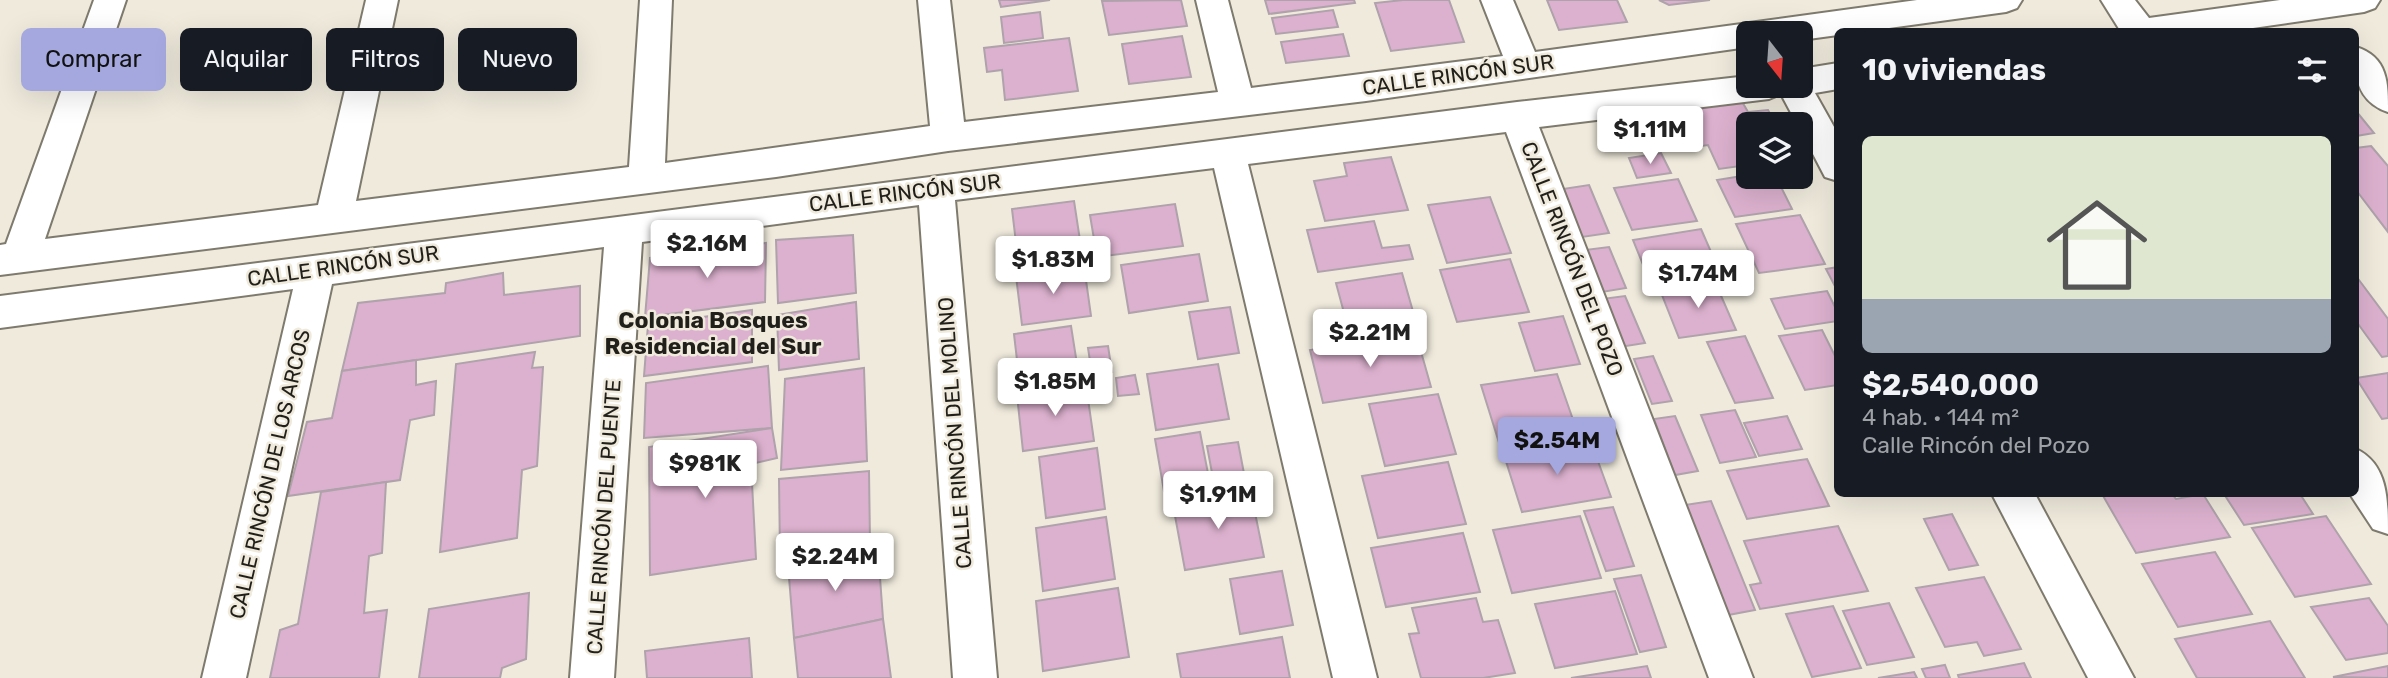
<!DOCTYPE html>
<html lang="es">
<meta charset="utf-8">
<style>
:root{--surface:#171b24;--page:#20242c;--text:#f1f3f6;--muted:#9ea1a6;--accent:#a4a8de}
body{margin:0;font-family:Rubik,sans-serif;background:var(--page);color:var(--text);height:100vh;display:flex;flex-direction:column;font-size:26px;white-space:nowrap}
*{box-sizing:border-box;margin:0}
p{font-size:23px;color:var(--muted)}
.icon{flex:none;width:38px;height:38px;fill:none;stroke:currentColor;stroke-width:2;stroke-linecap:round;stroke-linejoin:round}
.map{position:relative;flex:1;overflow:hidden}
.sheet{position:absolute;left:1834px;top:28px;width:525px;height:469px;display:flex;flex-direction:column;background:var(--surface);border-radius:10px;box-shadow:0 7px 28px #0002}
.sheet>*{flex:none}
.guide{position:absolute;left:21px;top:28px;width:665px;height:63px;display:flex;gap:14px}
.needle{width:46px;rotate:163deg}
.buttons{position:absolute;left:1736px;top:21px;display:grid;gap:14px}
.buttons a{display:grid;place-items:center;width:77px;height:77px;border-radius:10px;background:var(--surface);box-shadow:0 7px 28px #0002;font-size:35px}
.price{position:absolute;translate:-50% -60px;padding:0 16px;border-radius:7px;background:#fff;color:#222;font-size:23px;line-height:46px;filter:drop-shadow(0 2px 4px #0008)}
.price::after{content:'';position:absolute;left:50%;top:42px;width:21px;height:16px;margin-left:-10px;background:inherit;clip-path:polygon(0 0,100% 0,50% 100%)}
.price.selected{background:var(--accent);color:#111}
ul{padding:0;list-style:none}
li{display:grid;align-content:center;gap:14px;height:371px;padding:0 28px}
li span{display:grid;place-items:center;height:217px;border-radius:10px;color:#555}
li>.icon{margin-inline-start:auto}
span .icon{width:126px;height:126px;fill:#fffc;stroke-width:1}
li b{font-size:30px}
h2{display:flex;justify-content:space-between;align-items:center;height:84px;padding:0 28px;font-size:30px}
.tag{padding:0 24px;border-radius:10px;background:var(--surface);box-shadow:0 7px 28px #0002;font-size:24px;line-height:63px}
.tag.selected{background:var(--accent);color:#111}
.map>svg:first-child{display:block}
.building{fill:#dcb1cf;stroke:#afa2ab;stroke-width:2}
.lines{fill:none;stroke-linecap:round;stroke-linejoin:round}
.minor-casing{stroke:#7e7a6d;stroke-width:4}
.minor{fill:#fff;fill-rule:evenodd}
.labels{text-anchor:middle;stroke-width:5;stroke-linejoin:round;paint-order:stroke}
.street-label{font-size:21px;fill:#211f1a;stroke:#efeadc}
.neighbourhood-label{font-size:23px;font-weight:bold;fill:#211f1a;stroke:#efeadc}
</style>
<div class="map">
<svg width="2388" height="678" viewBox="0 0 2388 678">
<rect width="100%" height="100%" fill="#efeadc"/>
<!-- building -->
<g class="building">
<path d="M999 0H1050L1001 7Z"/>
<path d="M1181 0 1187 26 1109 35 1102 1Z"/>
<path d="M1265 0H1354L1355 3 1269 14Z"/>
<path d="M1403 0H1449L1464 42 1391 51 1375 3Z"/>
<path d="M1547 0H1617L1627 22 1559 30Z"/>
<path d="M1659 0H1710L1669 5Z"/>
<path d="M1333 10 1338 27 1276 34 1272 18Z"/>
<path d="M1040 12 1043 38 1004 43 1001 17Z"/>
<path d="M1343 34 1349 56 1286 63 1281 42Z"/>
<path d="M1182 36 1191 77 1129 84 1122 44Z"/>
<path d="M1069 38 1078 91 1005 100 1002 70 987 72 984 48Z"/>
<path d="M1740 98 1748 112 1768 110 1776 124H1748V165L1719 169 1708 145 1680 149 1668 123 1699 119 1693 104Z"/>
<path d="M2356 111 2374 133 2356 136Z"/>
<path d="M2371 146 2388 166V232L2356 190V148Z"/>
<path d="M1661 153 1671 173 1637 178 1629 158Z"/>
<path d="M1391 157 1408 210 1325 221 1314 181 1347 176 1344 163Z"/>
<path d="M1748 175 1776 177 1792 209 1735 217 1717 180Z"/>
<path d="M1678 179 1697 221 1632 230 1614 188Z"/>
<path d="M1589 185 1609 233 1582 237 1563 189Z"/>
<path d="M1490 197 1511 253 1447 263 1428 205Z"/>
<path d="M1074 201 1083 260 1019 268 1012 209Z"/>
<path d="M1175 204 1183 246 1097 257 1090 215Z"/>
<path d="M1800 215 1825 264 1759 273 1736 224Z"/>
<path d="M1374 221 1382 248 1409 245 1413 259 1318 272 1307 230Z"/>
<path d="M1701 229 1715 261 1646 272 1633 240Z"/>
<path d="M853 235 856 293 778 303 776 240Z"/>
<path d="M766 243 765 302 645 317 650 258Z"/>
<path d="M1609 247 1626 288 1602 292 1585 250Z"/>
<path d="M1199 254 1208 301 1129 313 1121 265Z"/>
<path d="M1510 259 1529 312 1457 322 1440 270Z"/>
<path d="M1084 266 1091 316 1022 325 1016 276Z"/>
<path d="M1838 267V292L1826 269Z"/>
<path d="M503 273 504 295 580 286V336L342 371 358 303 445 293 446 283Z"/>
<path d="M1402 273 1418 329 1351 339 1336 283Z"/>
<path d="M2356 276 2388 319V356L2382 357 2356 321Z"/>
<path d="M1715 282 1736 330 1679 338 1660 290Z"/>
<path d="M1827 291 1838 313V321L1785 329 1771 299Z"/>
<path d="M1625 296 1645 343 1620 347 1602 299Z"/>
<path d="M856 302 859 359 779 370 777 315Z"/>
<path d="M1230 307 1239 353 1198 359 1189 312Z"/>
<path d="M752 310V362L644 376 648 325Z"/>
<path d="M1563 316 1580 364 1535 371 1519 323Z"/>
<path d="M1071 326 1079 377 1020 386 1014 334Z"/>
<path d="M1822 330 1838 362V385L1805 390 1779 336Z"/>
<path d="M1416 334 1431 387 1323 403 1310 350Z"/>
<path d="M1745 336 1773 398 1735 403 1707 342Z"/>
<path d="M1108 346 1112 372 1092 374 1088 348Z"/>
<path d="M535 352 532 368 543 367 537 466 522 470 517 538 440 552 456 364Z"/>
<path d="M1653 356 1672 401 1652 404 1634 359Z"/>
<path d="M416 360V385L436 381 434 415 410 420 400 480 288 496 307 422 332 418 342 371Z"/>
<path d="M1218 364 1229 419 1156 430 1147 374Z"/>
<path d="M768 366 772 428 644 438 646 383Z"/>
<path d="M864 368 867 461 781 470 785 379Z"/>
<path d="M2388 373V418L2382 419 2356 378Z"/>
<path d="M1557 374 1578 434 1500 446 1481 385Z"/>
<path d="M1135 375 1139 394 1118 396 1116 378Z"/>
<path d="M1086 385 1094 441 1023 451 1017 395Z"/>
<path d="M1438 394 1456 454 1385 466 1369 404Z"/>
<path d="M1735 410 1756 457 1720 463 1701 415Z"/>
<path d="M1675 416 1698 471 1675 475 1654 419Z"/>
<path d="M1787 416 1802 449 1759 456 1744 423Z"/>
<path d="M772 428 777 458 751 464 756 559 650 575 649 447Z"/>
<path d="M1200 432 1210 484 1164 491 1155 439Z"/>
<path d="M1238 442 1246 484 1215 489 1207 446Z"/>
<path d="M1591 442 1611 497 1522 512 1504 455Z"/>
<path d="M1097 448 1105 509 1046 518 1039 457Z"/>
<path d="M1807 459 1829 506 1747 519 1727 471Z"/>
<path d="M1448 462 1466 524 1378 538 1362 476Z"/>
<path d="M869 471 870 543 780 554 779 479Z"/>
<path d="M386 482 382 553 369 556 364 613 387 610 379 678H270L280 630 298 624 321 492Z"/>
<path d="M1251 493 1264 557 1185 570 1173 505Z"/>
<path d="M2102 494H2172L2176 499 2203 494 2230 537 2136 553Z"/>
<path d="M2224 494H2300L2313 514 2244 525Z"/>
<path d="M1711 501 1755 610 1728 615 1685 505Z"/>
<path d="M1613 507 1634 566 1606 571 1584 511Z"/>
<path d="M1952 514 1978 565 1949 570 1924 519Z"/>
<path d="M1580 516 1601 578 1512 593 1493 530Z"/>
<path d="M2326 516 2371 584 2295 597 2252 528Z"/>
<path d="M1106 517 1115 579 1043 591 1036 528Z"/>
<path d="M1838 526 1868 591 1760 609 1750 585 1761 583 1744 541Z"/>
<path d="M1463 533 1480 592 1386 607 1371 548Z"/>
<path d="M878 550 883 619 794 638 788 565Z"/>
<path d="M2215 552 2252 614 2178 627 2142 564Z"/>
<path d="M1282 571 1293 625 1240 634 1230 579Z"/>
<path d="M1641 575 1666 647 1640 652 1614 579Z"/>
<path d="M1984 577 2021 649 1984 656 1977 642 1945 647 1916 588Z"/>
<path d="M1118 588 1129 657 1043 671 1036 601Z"/>
<path d="M1615 591 1637 654 1555 668 1535 604Z"/>
<path d="M529 593 526 659 502 668 500 678H419L429 609Z"/>
<path d="M1476 598 1483 622 1498 620 1515 673 1483 678H1421L1409 634 1419 633 1412 608Z"/>
<path d="M2369 598 2388 626V653L2346 660 2311 607Z"/>
<path d="M1889 603 1914 657 1867 665 1843 611Z"/>
<path d="M1833 606 1861 668 1812 677 1786 614Z"/>
<path d="M883 619 891 678H798L794 638Z"/>
<path d="M2270 621 2305 678H2197L2175 639Z"/>
<path d="M1282 637 1290 678H1181L1177 654Z"/>
<path d="M749 638 752 678H647L645 651Z"/>
<path d="M2024 663 2031 678H1959L1958 675Z"/>
<path d="M1945 665 1950 678H1926L1922 669Z"/>
<path d="M1647 666 1651 678H1571Z"/>
<path d="M2388 666V678L2333 677Z"/>
<path d="M1914 672 1917 678H1878Z"/>
</g>
<g class="lines">
<defs>
<g id="minor">
<path d="M94 0H126L45 239 318 205 366 0H398L356 201 629 167 640 0H672L665 163 930 126 918 0H950L964 122 1218 92 1196 0H1228L1251 88 1503 56 1481 0H1513L1535 52 1917 0H2022L2017 8 2006 12 1860 32H1838V35L1801 40V33H1748V47L1366 101 948 151 776 177 0 275V245L6 244Z"/>
<path d="M2101 0H2135L2149 18 2280 0H2380L2375 8 2364 12 2225 32H2121Z"/>
<path d="M2356 47C2388 57 2388 83 2388 112 2357 102 2353 74 2356 47Z"/>
<path d="M1838 63V89L1815 93 1838 134V181L1825 177 1801 131V124H1797L1781 94 1769 99 1539 127 1753 678H1709L1506 132 1248 164 1377 678H1333L1214 168 955 200 997 678H953L919 205 642 242 614 678H570L604 247 332 284 246 678H202L293 289 0 328V296L1517 102 1748 76V86H1801V69Z"/>
<path d="M2356 449C2388 464 2388 500 2388 534L2373 529 2350 494H2356Z"/>
<path d="M1992 494H2035L2134 678H2088Z"/>
</g>
</defs>
<!-- minor casing -->
<use href="#minor" class="minor-casing"/>
<!-- minor -->
<use href="#minor" class="minor"/>
</g>
<g class="labels">
<!-- street labels -->
<g class="street-label">
<text transform="translate(1458 75) rotate(-8)" y="7">CALLE RINCÓN SUR</text>
<text transform="translate(905 193) rotate(-7)" y="7">CALLE RINCÓN SUR</text>
<text transform="translate(1572 259) rotate(69)" y="7">CALLE RINCÓN DEL POZO</text>
<text transform="translate(343 266) rotate(-8)" y="7">CALLE RINCÓN SUR</text>
<text transform="translate(955 433) rotate(-94)" y="7">CALLE RINCÓN DEL MOLINO</text>
<text transform="translate(270 474) rotate(-77)" y="7">CALLE RINCÓN DE LOS ARCOS</text>
<text transform="translate(604 517) rotate(-86)" y="7">CALLE RINCÓN DEL PUENTE</text>
</g>
<!-- neighbourhood labels -->
<g class="neighbourhood-label">
<text x="713" y="328">Colonia Bosques<tspan x="713" dy="26">Residencial del Sur</tspan></text>
</g>
</g>
</svg>
<div class="buttons">
<a><svg class="needle" viewBox="-14 -14 28 28"><path d="M0-13l5 13h-10z" fill="#e53935"/><path d="M0 13l5-13h-10z" fill="#9ea1a6"/></svg></a>
<a><svg class="icon" aria-label="layers" viewBox="0 0 24 24"><path d="M12 4l9 5-9 5-9-5zM3 14l9 5 9-5"/></svg></a>
</div>
<b class="price" style="left:1650px;top:166px">$1.11M</b>
<b class="price" style="left:707px;top:280px">$2.16M</b>
<b class="price" style="left:1053px;top:296px">$1.83M</b>
<b class="price" style="left:1698px;top:310px">$1.74M</b>
<b class="price" style="left:1370px;top:369px">$2.21M</b>
<b class="price" style="left:1055px;top:418px">$1.85M</b>
<b class="price selected" style="left:1557px;top:477px">$2.54M</b>
<b class="price" style="left:705px;top:500px">$981K</b>
<b class="price" style="left:1218px;top:531px">$1.91M</b>
<b class="price" style="left:835px;top:593px">$2.24M</b>
<div class="guide">
<a class="tag selected">Comprar</a>
<a class="tag">Alquilar</a>
<a class="tag">Filtros</a>
<a class="tag">Nuevo</a>
</div>
<section class="sheet">
<h2>10 viviendas<svg class="icon" aria-label="filters" viewBox="0 0 24 24"><path d="M4 7h16M4 17h16"/><circle cx="9" cy="7" r="2"/><circle cx="15" cy="17" r="2"/></svg></h2>
<ul>
<li><span style="background:linear-gradient(#dfe7d0 75%,#9aa5b1 0)"><svg class="icon" aria-label="home" viewBox="0 0 24 24"><path d="M3 11l9-7 9 7M6 9v11h12V9"/></svg></span><div><b>$2,540,000</b><p>4 hab. · 144 m²</p><p>Calle Rincón del Pozo</p></div></li>
</ul>
</section>
</div>
